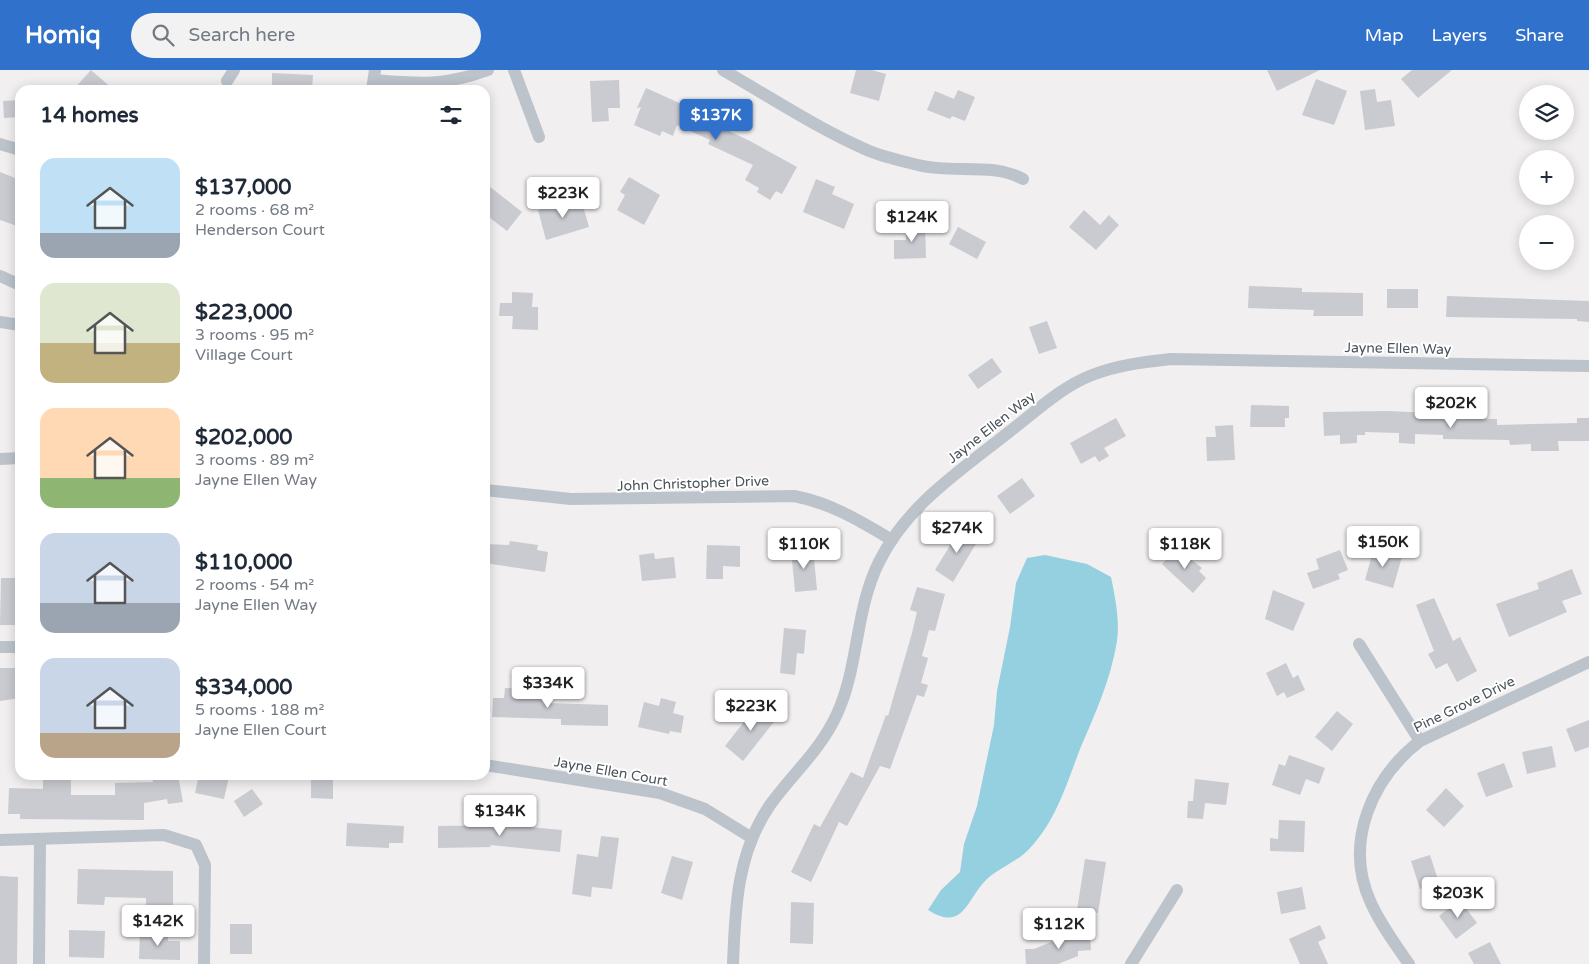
<!DOCTYPE html>
<meta charset="utf-8">
<style>
:root{--surface:#fff;--page:#f2f2f3;--text:#1f2937;--muted:#747a83;--accent:#3071cb}
body{margin:0;font-family:"Varela Round",sans-serif;background:var(--page);color:var(--text);height:100vh;display:flex;flex-direction:column;font-size:19px;white-space:nowrap}
*{box-sizing:border-box;margin:0}
p{font-size:16px;color:var(--muted)}
.icon{flex:none;width:28px;height:28px;fill:none;stroke:currentColor;stroke-width:2;stroke-linecap:round;stroke-linejoin:round}
.map{position:relative;flex:1;overflow:hidden}
.sheet{position:absolute;left:15px;top:15px;width:475px;height:695px;display:flex;flex-direction:column;background:var(--surface);border-radius:15px;box-shadow:0 2px 12px #0003}
.sheet>*{flex:none}
.buttons{position:absolute;left:1519px;top:15px;display:grid;gap:10px}
.buttons a{display:grid;place-items:center;width:55px;height:55px;border-radius:50%;background:var(--surface);box-shadow:0 2px 12px #0003;font-size:25px}
.price{position:absolute;translate:-50% -42px;padding:0 11px;border-radius:5px;background:#fff;color:#222;font-size:16px;line-height:32px;filter:drop-shadow(0 1px 2px #0008)}
.price::after{content:'';position:absolute;left:50%;top:30px;width:15px;height:11px;margin-left:-8px;background:inherit;clip-path:polygon(0 0,100% 0,50% 100%)}
.price.current{background:var(--accent);color:#fff}
ul{padding:0;list-style:none}
li{display:flex;align-items:center;gap:15px;height:125px;padding:0 25px}
li span{display:grid;place-items:center;flex:none;width:140px;height:100px;border-radius:15px;color:#555}
li>.icon{margin-inline-start:auto}
span .icon{width:60px;height:60px;fill:#fffc;stroke-width:1}
li b{font-size:21px}
h2{display:flex;justify-content:space-between;align-items:center;height:60px;padding:0 25px;font-size:21px}
header{display:flex;align-items:center;gap:30px;box-sizing:border-box;height:70px;padding:0 25px;background:var(--accent);color:#fff}
header strong{font-size:24px}
nav{display:flex;gap:28px;margin-inline-start:auto;font-size:18px}
.search{width:350px;height:45px;background:var(--page);display:flex;align-items:center;gap:12px;box-sizing:border-box;padding:0 18px;border-radius:28px;color:var(--muted);font-size:19px}
.map>svg:first-child{display:block}
.water{fill:#95d0e1}
.building{fill:#c9cbd1}
.lines{fill:none;stroke-linecap:round;stroke-linejoin:round}
.minor{stroke:#bcc3ca;stroke-width:12}
.labels{text-anchor:middle;stroke-width:4;stroke-linejoin:round;paint-order:stroke}
.street-label{font-size:14px;fill:#49525a;stroke:#fff}
</style>
<header>
<strong>Homiq</strong>
<div class="search"><svg class="icon" aria-label="search" viewBox="0 0 24 24"><circle cx="10" cy="10" r="6"/><path d="M15 15l6 6"/></svg>Search here</div>
<nav><a>Map</a><a>Layers</a><a>Share</a></nav>
</header>
<div class="map">
<svg width="1589" height="894" viewBox="0 0 1589 894">
<rect width="100%" height="100%" fill="#f1efef"/>
<!-- water -->
<path class="water" d="M1045 485 1087 494 1111 507C1115 527 1120 550 1117 571 1111 609 1095 644 1080 679 1067 713 1056 750 1031 777 1018 792 998 798 985 811 966 831 963 862 928 840L941 820 960 802 964 774 977 736 994 655 997 621 1010 557 1016 513 1027 488Z"/>
<!-- building -->
<g class="building">
<path d="M91 0 114 20H73Z"/>
<path d="M856 0H872L886 4 879 31 850 23Z"/>
<path d="M1267 0H1320L1277 21Z"/>
<path d="M1412 0H1452L1418 28 1401 9Z"/>
<path d="M272 3 313 5 312 20 272 19Z"/>
<path d="M1316 9 1347 21 1334 55 1302 45Z"/>
<path d="M619 10 620 38H608L609 51 592 52 590 11Z"/>
<path d="M646 18 686 36 684 40 750 71 797 97 782 124 776 121 770 130 757 122 759 118 745 110 753 95 708 74 710 70 677 55 673 66 662 61 660 66 634 55 641 37 637 38Z"/>
<path d="M1375 19 1377 32 1391 30 1395 56 1365 60 1360 21Z"/>
<path d="M958 20 975 27 965 51 952 46 950 49 927 40 935 21 954 29Z"/>
<path d="M20 30V47L4 48 3 31Z"/>
<path d="M0 102 20 110V157L0 150Z"/>
<path d="M629 107 660 125 644 155 617 140 625 125 620 122Z"/>
<path d="M816 109 835 117 832 124 854 134 844 159 803 142Z"/>
<path d="M485 113 522 142 507 161 485 144Z"/>
<path d="M581 129 589 157 546 170 538 140Z"/>
<path d="M1084 140 1100 155 1109 145 1119 155 1096 180 1069 157Z"/>
<path d="M906 153H925L926 188 894 189V170H906Z"/>
<path d="M958 157 986 172 977 189 949 174Z"/>
<path d="M1249 216 1302 218V222L1363 223V246H1313L1314 240 1248 238Z"/>
<rect x="1387" y="219" width="31" height="19"/>
<path d="M512 222 533 223 532 237H538V260L512 259 513 246H499L500 233H512Z"/>
<path d="M1447 226 1589 231V252L1577 251V249L1446 247Z"/>
<path d="M1047 251 1057 278 1039 284 1029 257Z"/>
<path d="M992 288 1002 302 978 319 968 305Z"/>
<path d="M1251 335 1289 336V348H1285V357H1250Z"/>
<path d="M1387 341 1433 343V348L1497 349V355L1577 353V348H1589V371H1558L1559 381H1531V374L1510 375 1509 370 1443 369V365L1415 364V374L1399 373V363L1365 362V365H1357V373L1340 374V365L1324 366 1323 342Z"/>
<path d="M1116 348 1126 366 1104 378 1109 386 1099 392 1095 386 1081 394 1070 373Z"/>
<path d="M1233 355 1235 390 1207 391 1206 367H1216L1215 356Z"/>
<path d="M1022 408 1035 426 1010 444 997 426Z"/>
<path d="M962 456 980 467 953 512 935 500Z"/>
<path d="M510 471 538 475 537 480 548 482 545 502 485 493V474L509 475Z"/>
<path d="M707 475 740 476V497L723 496V509H706Z"/>
<path d="M813 477 817 520 795 522 791 479Z"/>
<path d="M1177 478 1202 498 1199 501 1206 508 1193 523 1162 494Z"/>
<path d="M1374 478 1402 487 1393 518 1365 510Z"/>
<path d="M1340 480 1348 500 1338 504 1340 509 1313 519 1307 503 1319 499 1316 489Z"/>
<path d="M654 483 655 489 674 487 676 508 642 511 639 485Z"/>
<path d="M1572 499 1582 524 1562 531 1567 542 1509 567 1496 534 1539 519 1537 513Z"/>
<path d="M1 508H17L18 555H0Z"/>
<path d="M917 517 945 524 935 561 929 560 922 586 928 588 921 613 928 615 924 627 917 625 890 699 880 696 847 756 839 752 811 812 791 802 814 754 820 757 851 702 863 708 886 645 888 646 912 563 917 542 910 540Z"/>
<path d="M1273 520 1305 533 1293 561 1265 549Z"/>
<path d="M1434 528 1453 571 1460 567 1477 601 1457 612 1447 593 1436 599 1428 584 1434 581 1416 535Z"/>
<path d="M784 558 806 560 804 584 797 583 795 605 780 603Z"/>
<path d="M1286 593 1293 608 1298 605 1305 620 1287 628 1284 622 1277 626 1266 603Z"/>
<path d="M0 598H20V628L0 631Z"/>
<path d="M505 618 535 619V629H545V633L608 635V656L561 655V649L492 647 493 628H504Z"/>
<path d="M661 628 676 632 673 643 684 646 681 663 670 661 669 664 638 657 644 632 659 636Z"/>
<path d="M758 634 777 648 743 691 725 676Z"/>
<path d="M1337 641 1353 654 1332 681 1315 667Z"/>
<path d="M1589 650V677L1575 682 1566 659Z"/>
<path d="M1552 676 1556 697 1527 704 1522 682Z"/>
<path d="M1289 685 1325 698 1319 714 1306 709 1300 725 1272 715 1279 694 1285 696Z"/>
<path d="M1504 693 1513 717 1486 727 1477 703Z"/>
<path d="M164 705H178L183 732 168 734 167 729 144 733V750L20 749V744H8L9 718 43 719V709L71 710V725H115V713L153 712 152 707Z"/>
<path d="M199 705 229 707 224 729 195 723Z"/>
<path d="M311 705H333V729L311 728Z"/>
<path d="M1195 709 1229 713 1226 735 1205 733 1203 749 1187 748 1188 731H1193Z"/>
<path d="M1446 718 1464 736 1444 757 1426 740Z"/>
<path d="M252 719 263 734 244 747 234 731Z"/>
<path d="M1279 750 1305 751 1304 782 1270 781V768L1278 769Z"/>
<path d="M347 753 404 756 403 773H389V778L346 776Z"/>
<path d="M509 755 562 760 560 782 490 775 491 777 438 778V756Z"/>
<path d="M601 766 619 768 612 819 592 817 591 827 572 824 577 784 598 787Z"/>
<path d="M1430 785 1439 813 1420 819 1411 791Z"/>
<path d="M672 786 693 792 682 830 661 823Z"/>
<path d="M1085 789 1106 792 1098 843 1077 840Z"/>
<path d="M78 799 173 801V836H146V828L105 827 104 835 77 834Z"/>
<path d="M0 806 18 807 17 894H0Z"/>
<path d="M1302 817 1306 839 1281 844 1277 822Z"/>
<path d="M1460 830 1477 853 1456 869 1439 846Z"/>
<path d="M791 832 814 833 813 874 790 873Z"/>
<rect x="230" y="854" width="22" height="30"/>
<path d="M1320 855 1326 868 1318 872 1328 894H1300L1289 869Z"/>
<path d="M69 860 105 861 104 888 69 887Z"/>
<path d="M140 861 168 862V871H180V890L139 889Z"/>
<path d="M1068 865H1090L1091 880 1078 881V886L1058 894H1026L1025 879H1034Z"/>
<path d="M1490 872 1501 894H1474L1468 883Z"/>
</g>
<g class="lines">
<!-- minor -->
<g class="minor">
<path d="M514 0 539 67"/>
<path d="M723 0C770 27 817 58 867 80 883 87 902 91 918 95 953 104 992 92 1023 109"/>
<path d="M374 10C419 14 445 16 488 0"/>
<path d="M227 11 234 0"/>
<path d="M372 20 375 0"/>
<path d="M0 74 20 80"/>
<path d="M0 206 20 215"/>
<path d="M0 252 20 255"/>
<path d="M0 389 20 388"/>
<path d="M485 420 571 429 794 426C831 433 860 451 892 470"/>
<path d="M1359 574 1420 671"/>
<path d="M0 577H20"/>
<path d="M485 695 660 723 705 739 752 768"/>
<path d="M0 770 164 765 196 775 205 795 204 894"/>
<path d="M39 894 40 769"/>
<path d="M733 894C735 838 737 783 770 735 793 703 820 681 837 644 859 596 855 540 879 492 907 435 960 401 1009 362 1035 342 1061 317 1092 305 1118 295 1144 292 1171 289L1589 296"/>
<path d="M1131 894 1177 820"/>
<path d="M1409 894C1395 874 1381 855 1371 833 1343 773 1372 708 1420 671L1589 592"/>
</g>
</g>
<g class="labels">
<!-- street labels -->
<g class="street-label">
<text transform="translate(1398 278) rotate(1)" y="5">Jayne Ellen Way</text>
<text transform="translate(991 357) rotate(-38)" y="5">Jayne Ellen Way</text>
<text transform="translate(693 413) rotate(-2)" y="5">John Christopher Drive</text>
<text transform="translate(1464 634) rotate(-26)" y="5">Pine Grove Drive</text>
<text transform="translate(611 701) rotate(10)" y="5">Jayne Ellen Court</text>
</g>
</g>
</svg>
<div class="buttons">
<a><svg class="icon" aria-label="layers" viewBox="0 0 24 24"><path d="M12 4l9 5-9 5-9-5zM3 14l9 5 9-5"/></svg></a>
<a>+</a>
<a>−</a>
</div>
<b class="price current" style="left:716px;top:71px">$137K</b>
<b class="price" style="left:563px;top:149px">$223K</b>
<b class="price" style="left:912px;top:173px">$124K</b>
<b class="price" style="left:1451px;top:359px">$202K</b>
<b class="price" style="left:957px;top:484px">$274K</b>
<b class="price" style="left:1383px;top:498px">$150K</b>
<b class="price" style="left:804px;top:500px">$110K</b>
<b class="price" style="left:1185px;top:500px">$118K</b>
<b class="price" style="left:548px;top:639px">$334K</b>
<b class="price" style="left:751px;top:662px">$223K</b>
<b class="price" style="left:500px;top:767px">$134K</b>
<b class="price" style="left:1458px;top:849px">$203K</b>
<b class="price" style="left:158px;top:877px">$142K</b>
<b class="price" style="left:1059px;top:880px">$112K</b>
<section class="sheet">
<h2>14 homes<svg class="icon" aria-label="filters" viewBox="0 0 24 24"><path d="M4 7h16M4 17h16"/><circle cx="9" cy="7" r="2"/><circle cx="15" cy="17" r="2"/></svg></h2>
<ul>
<li><span style="background:linear-gradient(#bfe0f5 75%,#9aa5b1 0)"><svg class="icon" aria-label="home" viewBox="0 0 24 24"><path d="M3 11l9-7 9 7M6 9v11h12V9"/></svg></span><div><b>$137,000</b><p>2 rooms · 68 m²</p><p>Henderson Court</p></div></li>
<li><span style="background:linear-gradient(#dfe7d0 60%,#c2b280 0)"><svg class="icon" aria-label="home" viewBox="0 0 24 24"><path d="M3 11l9-7 9 7M6 9v11h12V9"/></svg></span><div><b>$223,000</b><p>3 rooms · 95 m²</p><p>Village Court</p></div></li>
<li><span style="background:linear-gradient(#ffd9b3 70%,#8fb573 0)"><svg class="icon" aria-label="home" viewBox="0 0 24 24"><path d="M3 11l9-7 9 7M6 9v11h12V9"/></svg></span><div><b>$202,000</b><p>3 rooms · 89 m²</p><p>Jayne Ellen Way</p></div></li>
<li><span style="background:linear-gradient(#c9d6e8 70%,#9aa5b1 0)"><svg class="icon" aria-label="home" viewBox="0 0 24 24"><path d="M3 11l9-7 9 7M6 9v11h12V9"/></svg></span><div><b>$110,000</b><p>2 rooms · 54 m²</p><p>Jayne Ellen Way</p></div></li>
<li><span style="background:linear-gradient(#c9d6e8 75%,#b9a48a 0)"><svg class="icon" aria-label="home" viewBox="0 0 24 24"><path d="M3 11l9-7 9 7M6 9v11h12V9"/></svg></span><div><b>$334,000</b><p>5 rooms · 188 m²</p><p>Jayne Ellen Court</p></div></li>
</ul>
</section>
</div>
